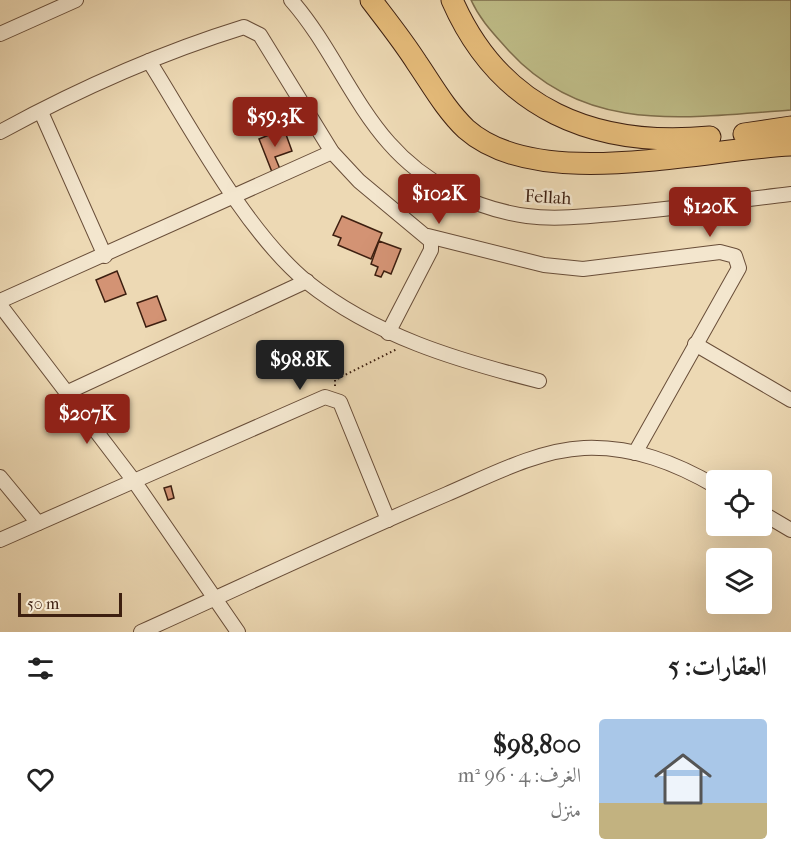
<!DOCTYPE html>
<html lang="ar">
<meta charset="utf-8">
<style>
:root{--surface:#fff;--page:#f6f6f6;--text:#222;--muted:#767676;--accent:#8f2418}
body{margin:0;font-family:"IM FELL French Canon",Amiri,serif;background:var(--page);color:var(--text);direction:rtl;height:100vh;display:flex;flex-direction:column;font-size:22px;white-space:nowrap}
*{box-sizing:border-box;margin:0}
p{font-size:20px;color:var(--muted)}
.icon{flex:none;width:33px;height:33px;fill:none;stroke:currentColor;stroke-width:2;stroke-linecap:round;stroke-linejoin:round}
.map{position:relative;height:632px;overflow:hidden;direction:ltr}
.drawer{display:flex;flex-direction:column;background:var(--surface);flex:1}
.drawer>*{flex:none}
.controls{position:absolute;left:706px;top:470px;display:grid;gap:12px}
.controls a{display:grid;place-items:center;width:66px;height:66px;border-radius:6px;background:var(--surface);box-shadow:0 6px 24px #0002;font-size:30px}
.scale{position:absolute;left:18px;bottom:15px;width:104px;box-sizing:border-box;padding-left:6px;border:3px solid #3d1f10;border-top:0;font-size:16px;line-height:21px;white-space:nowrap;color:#3d1f10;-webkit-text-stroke:4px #f3e6ce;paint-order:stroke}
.price{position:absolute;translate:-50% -51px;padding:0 14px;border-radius:6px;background:var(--accent);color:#fff;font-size:20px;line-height:39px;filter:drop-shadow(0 2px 3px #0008)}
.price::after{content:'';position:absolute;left:50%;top:36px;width:18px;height:14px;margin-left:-9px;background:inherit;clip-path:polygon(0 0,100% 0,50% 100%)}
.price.active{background:#222;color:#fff}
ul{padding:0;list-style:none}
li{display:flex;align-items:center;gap:18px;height:150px;padding:0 24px}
li span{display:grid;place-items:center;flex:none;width:168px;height:120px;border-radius:6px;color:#555}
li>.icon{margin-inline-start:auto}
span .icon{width:72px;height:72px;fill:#fffc;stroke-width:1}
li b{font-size:26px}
h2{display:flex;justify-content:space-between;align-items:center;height:72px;padding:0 24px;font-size:26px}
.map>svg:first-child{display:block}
.green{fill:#bfbd88;stroke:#7e6e4c;stroke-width:1.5}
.building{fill:#d39374;stroke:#3d1f10;stroke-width:1.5}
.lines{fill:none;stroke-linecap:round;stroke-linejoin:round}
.minor-casing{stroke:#694e39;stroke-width:16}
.highway-casing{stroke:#3d1f10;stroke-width:23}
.path{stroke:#3d1f10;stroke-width:2;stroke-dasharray:1.5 3;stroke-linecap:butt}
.minor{stroke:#f3e6ce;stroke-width:14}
.highway{stroke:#e6bc7a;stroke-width:21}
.labels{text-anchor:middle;stroke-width:5;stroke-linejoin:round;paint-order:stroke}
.street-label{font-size:18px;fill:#3d1f10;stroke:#f3e6ce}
</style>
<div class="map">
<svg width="791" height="632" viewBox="0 0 791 632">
<rect width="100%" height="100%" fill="#edd9b4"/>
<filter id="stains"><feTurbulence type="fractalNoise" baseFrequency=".00333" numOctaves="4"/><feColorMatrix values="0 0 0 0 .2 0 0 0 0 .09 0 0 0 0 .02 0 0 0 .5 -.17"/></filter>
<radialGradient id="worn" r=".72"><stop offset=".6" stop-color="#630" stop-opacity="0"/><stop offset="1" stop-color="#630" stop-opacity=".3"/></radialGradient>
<!-- green -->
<path class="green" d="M471 0H791V110C688 117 587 136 509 51 494 34 480 20 471 0Z"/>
<!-- building -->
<g class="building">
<path d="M284 129 292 151 275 157 280 169 272 172 259 139Z"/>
<path d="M342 216 382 233 371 259 338 245 341 238 333 235Z"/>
<path d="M379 241 401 249 391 274 384 271 381 277 375 275 378 267 371 264Z"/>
<path d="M117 271 126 294 105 302 96 280Z"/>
<path d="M157 296 166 320 146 327 137 303Z"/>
<path d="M326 345 335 366 314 375 304 354Z"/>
<path d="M171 486 174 498 168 500 164 488Z"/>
</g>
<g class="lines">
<defs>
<g id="minor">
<path d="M291 0C329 43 351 100 389 143 424 183 475 209 527 216 556 220 586 216 614 214 673 209 732 201 791 194"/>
<path d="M0 34 76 0"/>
<path d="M149 61C191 128 246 232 307 282 375 336 456 360 539 381"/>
<path d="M41 112 105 256"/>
<path d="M0 132C77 90 160 53 244 27L260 35 332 152 359 181 431 241V250L388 333"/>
<path d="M428 236 544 265 583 269 720 252 735 256 739 268 635 453"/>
<path d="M0 301 332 152"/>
<path d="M0 305 134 481 0 540"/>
<path d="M695 344 791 400"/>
<path d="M68 392 307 281"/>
<path d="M0 477 38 523"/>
<path d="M762 513 791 530"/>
<path d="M141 632C243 586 344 538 447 494 489 476 538 450 584 448 633 446 676 463 717 487"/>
<path d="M238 632 134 481 325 397 340 402 388 520"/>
</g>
<g id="highway">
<path d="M371 0C387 21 403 41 417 63 432 85 446 110 466 129 538 193 702 149 791 145"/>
<path d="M452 0C500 110 595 148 710 137"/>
<path d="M744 134 791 127"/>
</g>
</defs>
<!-- minor casing -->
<use href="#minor" class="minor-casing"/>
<!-- highway casing -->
<use href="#highway" class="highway-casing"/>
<!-- path -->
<path class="path" d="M335 386V380L397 349"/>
<!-- minor -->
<use href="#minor" class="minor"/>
<!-- highway -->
<use href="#highway" class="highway"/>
</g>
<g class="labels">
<!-- street labels -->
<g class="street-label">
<text transform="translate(548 197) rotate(3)" y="6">Fellah</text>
</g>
</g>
<rect width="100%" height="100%" filter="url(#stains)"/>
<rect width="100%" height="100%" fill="url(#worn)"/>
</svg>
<div class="controls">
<a><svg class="icon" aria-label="locate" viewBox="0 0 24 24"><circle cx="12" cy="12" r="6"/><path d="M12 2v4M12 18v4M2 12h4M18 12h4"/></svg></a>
<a><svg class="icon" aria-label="layers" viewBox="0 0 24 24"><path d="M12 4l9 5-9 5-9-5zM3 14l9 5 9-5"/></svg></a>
</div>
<div class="scale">50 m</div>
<b class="price" style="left:275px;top:148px">$59.3K</b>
<b class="price" style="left:439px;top:225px">$102K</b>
<b class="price" style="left:710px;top:238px">$120K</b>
<b class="price active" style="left:300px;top:391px">$98.8K</b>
<b class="price" style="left:87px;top:445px">$207K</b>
</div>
<section class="drawer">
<h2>العقارات: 5<svg class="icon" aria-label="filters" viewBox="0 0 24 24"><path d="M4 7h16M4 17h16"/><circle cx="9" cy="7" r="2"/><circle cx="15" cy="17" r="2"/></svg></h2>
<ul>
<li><span style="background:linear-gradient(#a9c7e8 70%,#c2b280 0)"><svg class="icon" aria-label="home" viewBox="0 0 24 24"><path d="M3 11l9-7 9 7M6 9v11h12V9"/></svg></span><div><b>$98,800</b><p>الغرف: 4 · 96 m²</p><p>منزل</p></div><svg class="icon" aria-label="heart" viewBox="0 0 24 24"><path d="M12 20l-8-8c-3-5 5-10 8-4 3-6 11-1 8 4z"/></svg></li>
</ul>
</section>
